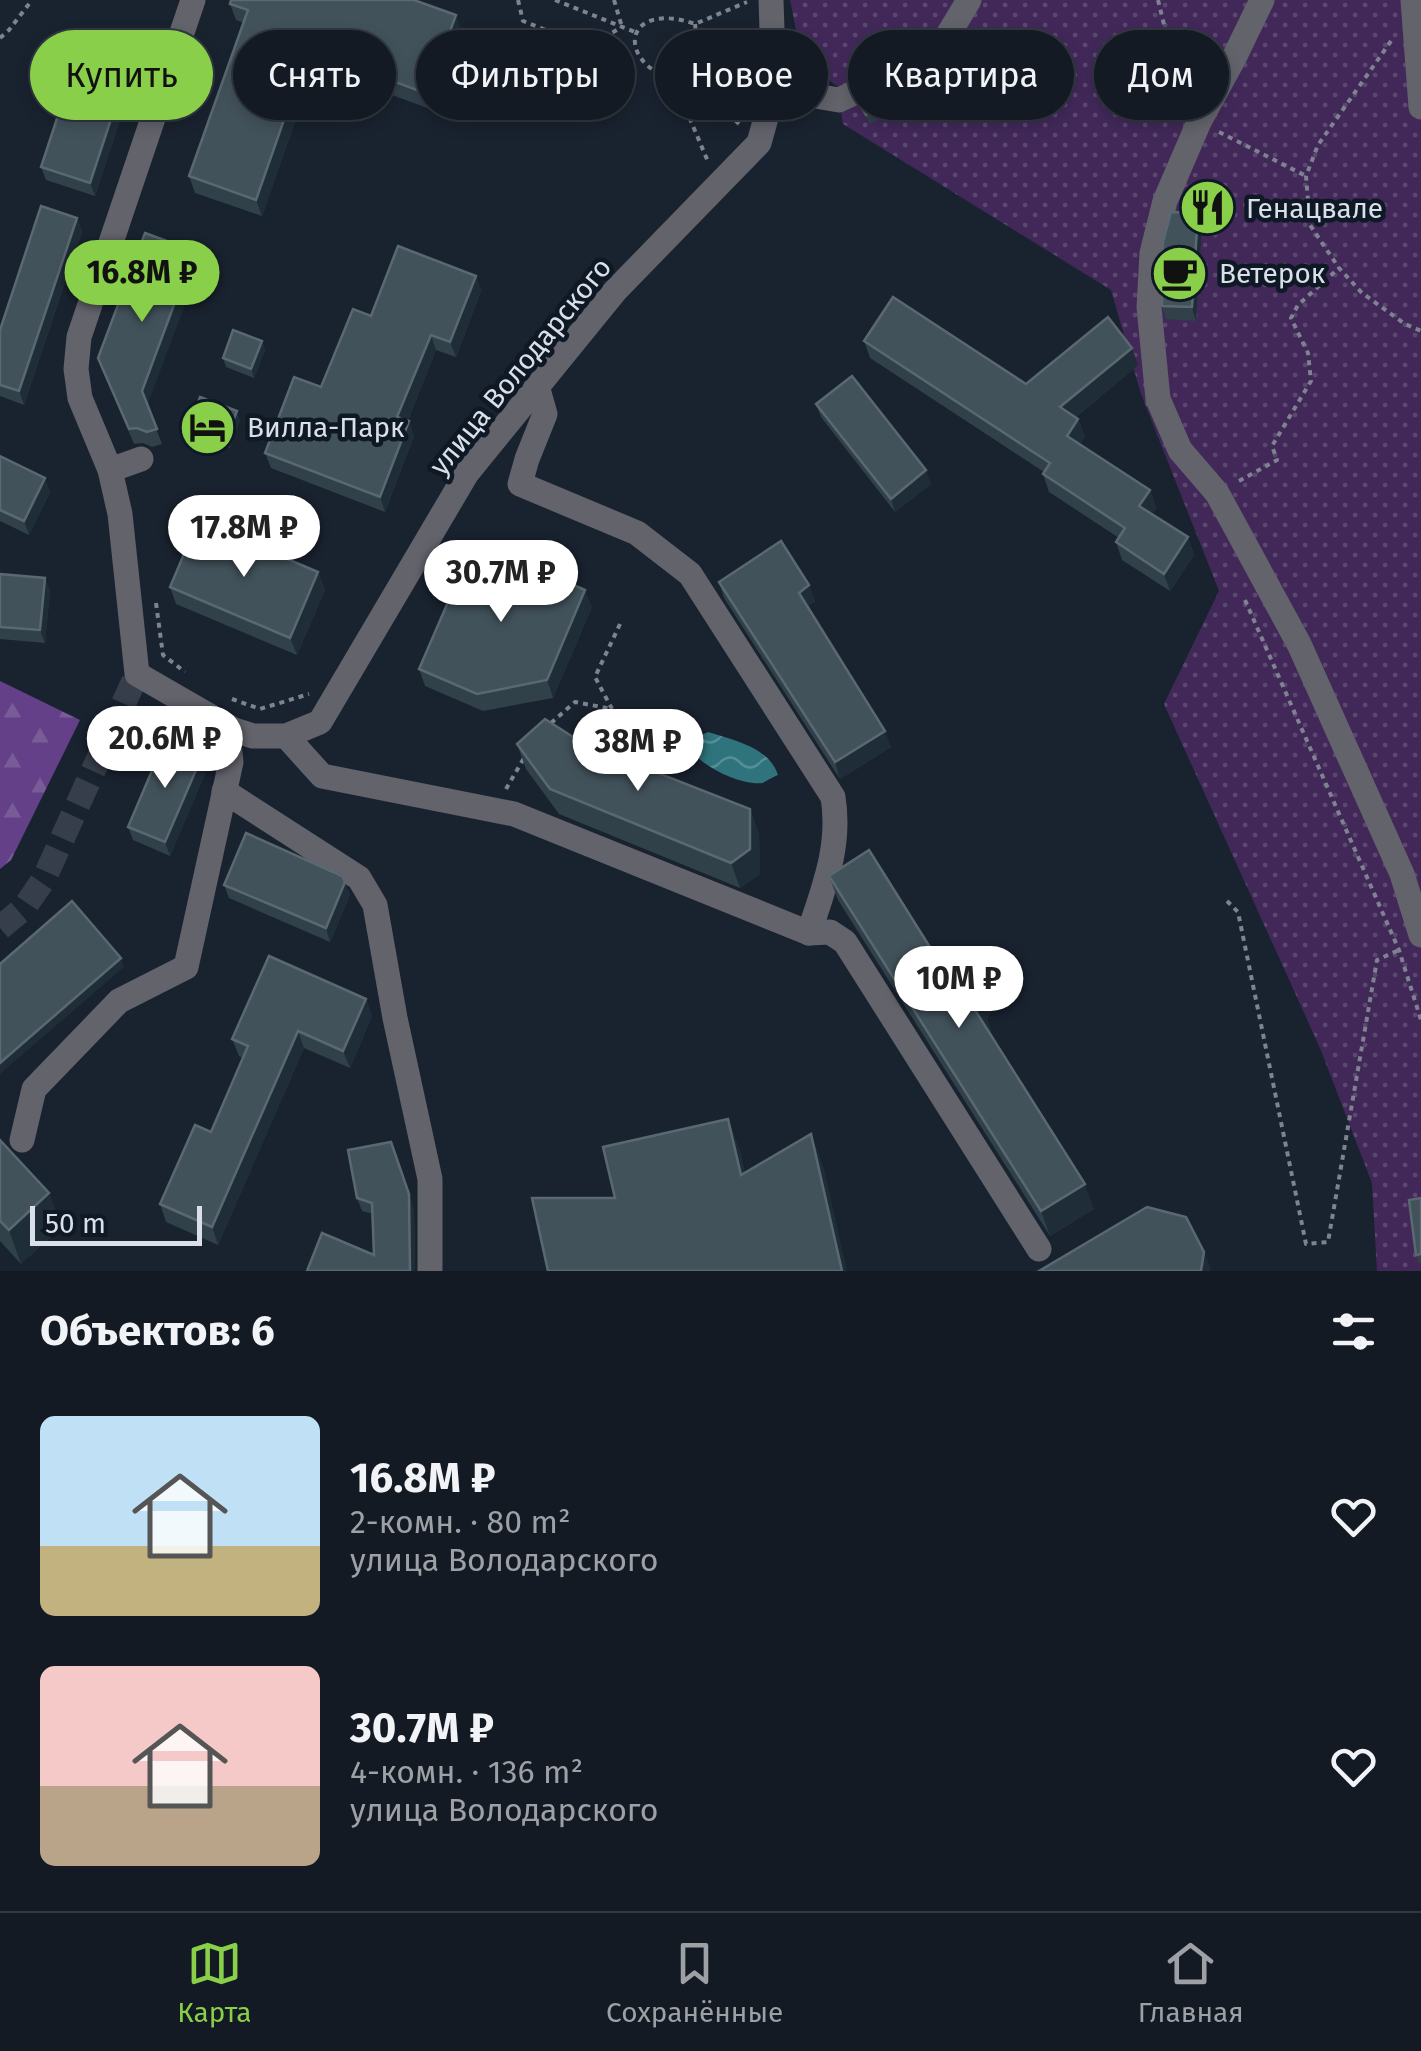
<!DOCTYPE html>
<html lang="ru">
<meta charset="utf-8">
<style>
:root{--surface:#131a23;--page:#202730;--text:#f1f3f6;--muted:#9da1a6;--line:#323841;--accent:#89cf49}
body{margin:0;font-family:"Fira Sans",sans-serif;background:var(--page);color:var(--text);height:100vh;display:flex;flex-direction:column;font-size:38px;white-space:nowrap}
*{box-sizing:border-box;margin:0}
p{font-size:32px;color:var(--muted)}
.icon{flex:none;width:55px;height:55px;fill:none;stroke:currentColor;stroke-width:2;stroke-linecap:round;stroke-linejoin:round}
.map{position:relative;height:1271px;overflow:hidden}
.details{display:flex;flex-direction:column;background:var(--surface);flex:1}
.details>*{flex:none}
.top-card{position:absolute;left:30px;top:30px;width:1362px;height:90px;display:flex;gap:20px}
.scale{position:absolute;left:30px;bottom:25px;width:172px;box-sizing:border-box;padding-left:10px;border:5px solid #dae0e9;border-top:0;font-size:28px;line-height:35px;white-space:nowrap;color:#dae0e9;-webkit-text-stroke:8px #0f1925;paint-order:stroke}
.price{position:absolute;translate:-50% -85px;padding:0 22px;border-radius:35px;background:#fff;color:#222;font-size:32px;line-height:65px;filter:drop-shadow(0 2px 5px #0008)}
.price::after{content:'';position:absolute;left:50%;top:60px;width:30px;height:22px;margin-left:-15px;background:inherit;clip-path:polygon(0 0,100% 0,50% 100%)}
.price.selected{background:var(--accent);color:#111}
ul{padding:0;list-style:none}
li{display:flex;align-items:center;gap:30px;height:250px;padding:0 40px}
li span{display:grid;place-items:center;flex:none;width:280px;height:200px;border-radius:15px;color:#555}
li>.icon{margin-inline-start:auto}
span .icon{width:120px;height:120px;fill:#fffc;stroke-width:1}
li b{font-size:42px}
h2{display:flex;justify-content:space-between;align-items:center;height:120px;padding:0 40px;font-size:42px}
.tag{padding:0 35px;border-radius:45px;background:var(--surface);box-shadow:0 5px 15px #0003,0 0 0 2px var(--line);font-size:35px;line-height:90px}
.tag.selected{background:var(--accent);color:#111}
.menu{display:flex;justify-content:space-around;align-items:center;height:140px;border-top:2px solid var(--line);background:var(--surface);font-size:28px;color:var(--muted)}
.menu a{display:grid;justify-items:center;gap:5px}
.menu .selected{color:var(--accent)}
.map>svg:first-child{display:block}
.forest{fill:url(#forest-firs)}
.park{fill:url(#park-dots)}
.water{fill:url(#water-waves)}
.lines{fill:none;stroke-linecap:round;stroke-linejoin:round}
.minor-tunnel{stroke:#363e4b;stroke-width:25;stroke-dasharray:25 12;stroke-linecap:butt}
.path{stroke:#7d848f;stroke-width:4;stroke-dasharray:5 5;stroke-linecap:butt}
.minor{stroke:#62636b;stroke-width:25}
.wall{fill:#30414a}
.shaded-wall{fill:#1f2d38}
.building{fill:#42525b;stroke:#5a6871;stroke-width:2.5}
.labels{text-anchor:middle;stroke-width:9;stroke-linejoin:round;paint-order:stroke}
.poi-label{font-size:28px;fill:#dae0e9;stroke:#0f1925;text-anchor:start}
.street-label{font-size:28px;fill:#dae0e9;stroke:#0f1925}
</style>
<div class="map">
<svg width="1421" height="1271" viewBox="0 0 1421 1271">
<defs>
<pattern id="forest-firs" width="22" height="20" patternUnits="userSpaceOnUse" patternTransform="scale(2.5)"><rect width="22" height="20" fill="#634087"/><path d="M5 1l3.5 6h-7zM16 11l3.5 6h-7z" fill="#795b98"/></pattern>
<pattern id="park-dots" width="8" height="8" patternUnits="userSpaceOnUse" patternTransform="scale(2.5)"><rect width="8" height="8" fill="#412859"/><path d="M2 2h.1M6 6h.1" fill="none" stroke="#5c4771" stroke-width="1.8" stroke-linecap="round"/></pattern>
<pattern id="water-waves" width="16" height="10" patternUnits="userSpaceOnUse" patternTransform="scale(2.5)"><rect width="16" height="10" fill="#2f747c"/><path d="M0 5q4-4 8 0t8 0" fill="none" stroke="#568e95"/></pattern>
</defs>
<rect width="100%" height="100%" fill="#19222f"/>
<!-- forest -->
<path class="forest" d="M0 681 80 720 11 860 0 869Z"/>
<!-- park -->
<path class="park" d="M790 0H1421V1271H1377L1372 1183 1320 1048 1164 704 1219 591 1141 394 1111 290 843 124 839 100 841 89 802 60Z"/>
<!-- water -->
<path class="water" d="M708 732C733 740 769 747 778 775 777 775 764 782 763 783 742 786 706 768 693 753V739Z"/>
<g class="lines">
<!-- minor-tunnel -->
<path class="minor-tunnel" d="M0 928 24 908 44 879 137 674"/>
<!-- path -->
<g class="path">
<path d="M518 0 523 21 588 47 622 27"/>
<path d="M555 0 635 32"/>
<path d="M614 0 622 27"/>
<path d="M1158 0 1183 102"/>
<path d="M695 24C698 47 695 68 674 81 612 58 627 0 695 24L747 2"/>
<path d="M0 38 9 30 32 0"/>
<path d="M698 41H748"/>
<path d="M1391 41 1318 145 1306 176 1310 225 1339 268 1362 293 1405 324 1421 331"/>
<path d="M693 57 750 79"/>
<path d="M686 71 739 124"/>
<path d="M674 81 709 164"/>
<path d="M1219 132 1304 175"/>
<path d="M1239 481 1277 460 1272 446 1311 381 1308 353 1291 318 1298 305 1339 268"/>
<path d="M1245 600 1399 950 1421 1020"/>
<path d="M156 603 163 655 185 672"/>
<path d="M620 624 595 677 612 709 684 737"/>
<path d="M232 699 260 709 309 694"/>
<path d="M551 723 575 702 612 709"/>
<path d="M506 789 524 758"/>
<path d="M1227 901 1238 912 1306 1244 1328 1242 1377 960 1399 950"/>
</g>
<!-- minor -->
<g class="minor">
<path d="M193 0 79 337 76 369 80 398 110 470 120 514 137 674 234 730 253 736H286L320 722 467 473 615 291 759 143 774 89 771 0"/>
<path d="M1262 0 1233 60 1199 122 1165 201 1152 253 1149 307 1158 399 1180 450 1217 493 1299 644 1402 874 1421 935"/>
<path d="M1413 0 1421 107"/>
<path d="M774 89 839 100 936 55 969 0"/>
<path d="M537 386 545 414 527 459 520 484 637 533 690 574 833 797C841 846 824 887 809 933"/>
<path d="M110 470 141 459"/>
<path d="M286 736 322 776 514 814 809 933 830 932 845 942 1039 1249"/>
<path d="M224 791 359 878 375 905 395 1018 430 1179V1271"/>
<path d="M22 1140 34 1089 119 1001 186 967 231 762 229 744 234 730"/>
</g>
</g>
<!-- wall -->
<g class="wall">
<path d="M230 4 462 32 433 110 362 84 356 67 358 63 320 50 262 216 195 193 189 176 244 23 236 20Z"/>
<path d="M908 91 912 100 870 124 860 108 857 99Z"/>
<path d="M116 104 121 117 95 196 46 180 41 167Z"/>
<path d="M1198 213 1202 227 1196 321 1166 319 1162 306Z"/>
<path d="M77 218 82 232 24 405 0 396V330Z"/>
<path d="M199 266 147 405 162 444 152 447 143 443 134 444 98 358Z"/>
<path d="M476 276 481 291 456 357 436 350 408 420 414 436 385 512 271 468 265 453 321 387 371 316Z"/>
<path d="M262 341 265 350 254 378 226 367 223 358Z"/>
<path d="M864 341 1026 384 1138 365 1076 417 1078 419 1085 436 1080 444 1150 490 1156 508 1152 514 1188 537 1194 555 1170 591 1122 560 1116 542 1119 538 1049 492 1043 474 1044 472 870 358Z"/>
<path d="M816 404 931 484 895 512 821 417Z"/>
<path d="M240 420 230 448 193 433 190 424Z"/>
<path d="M0 456 50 492 29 535 0 521Z"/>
<path d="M318 572 325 590 297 655 176 604 170 587Z"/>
<path d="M0 574 45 578 50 591 45 643 0 639Z"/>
<path d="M719 582 809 585 815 601 808 606 891 747 840 779 724 598Z"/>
<path d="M592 607 553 698 483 711 425 686 419 669Z"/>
<path d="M517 744H584L750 809 759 834 760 874 740 888 559 814 526 769Z"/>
<path d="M202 756 207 769 170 856 133 840 128 827Z"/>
<path d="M829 876 938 960 955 962 992 1008 987 1019 991 1031 989 1032 1094 1209 1050 1236 838 900Z"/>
<path d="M345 882 350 895 330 942 229 898 224 885Z"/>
<path d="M366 999 372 1016 350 1068 304 1048 218 1245 166 1222 160 1204 211 1132 243 1058 239 1056 232 1039Z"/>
<path d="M0 1140 49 1193 61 1227 21 1264 0 1241Z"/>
<path d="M357 1198 414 1208 415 1271H307L374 1255 373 1214 362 1211Z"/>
<path d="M1421 1198V1263L1419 1264 1416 1255Z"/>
</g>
<!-- shaded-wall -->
<g class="shaded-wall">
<path d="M456 15 462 32 433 110 427 94Z"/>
<path d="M314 34 320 50 262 216 256 200Z"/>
<path d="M116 104 121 117 95 196 90 183Z"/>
<path d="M1198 213 1202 227 1196 321 1192 307Z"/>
<path d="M77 218 82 232 24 405 19 391Z"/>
<path d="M194 251 199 266 147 406 142 391Z"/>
<path d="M476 276 481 291 456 357 450 342Z"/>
<path d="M431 335 436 350 403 432 397 417Z"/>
<path d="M262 341 265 350 254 378 251 369Z"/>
<path d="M1132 348 1138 365 1067 424 1060 407Z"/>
<path d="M237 411 240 420 230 448 226 439Z"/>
<path d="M1078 419 1085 436 1074 454 1067 436Z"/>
<path d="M409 421 414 436 385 512 380 497Z"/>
<path d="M926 470 931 484 895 512 891 499Z"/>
<path d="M45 478 50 492 29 535 24 521Z"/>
<path d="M1150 490 1156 508 1146 523 1139 506Z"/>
<path d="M1188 537 1194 555 1170 591 1164 574Z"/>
<path d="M318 572 325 590 297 655 290 638Z"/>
<path d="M45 578 50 591 45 643 40 630Z"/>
<path d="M809 585 815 601 805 609 799 593Z"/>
<path d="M585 590 592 607 553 698 547 680Z"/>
<path d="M885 731 891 747 840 779 835 762Z"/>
<path d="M202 756 207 769 170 856 165 842Z"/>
<path d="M750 809 759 834 760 874 740 888 731 863Z"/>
<path d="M345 882 350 895 330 942 326 928Z"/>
<path d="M121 958 124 967 0 1074V1063Z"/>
<path d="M983 983 992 1008 987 1019 991 1031 984 1035 975 1010 977 997Z"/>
<path d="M366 999 372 1016 350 1068 343 1051Z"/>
<path d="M298 1031 304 1048 218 1245 212 1227Z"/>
<path d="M728 1119 741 1153 753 1209 741 1175Z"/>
<path d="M811 1134 824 1168 847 1271H842Z"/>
<path d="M396 1156 414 1208 415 1271H410Z"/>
<path d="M1085 1184 1094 1209 1050 1236 1041 1211Z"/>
<path d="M49 1193 61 1227 21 1264 9 1230Z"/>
<path d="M1204 1252 1211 1269 1210 1271H1201Z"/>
</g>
<!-- building -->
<g class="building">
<path d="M231 0H414L456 15 427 94 356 67 362 51 314 34 256 200 189 176 248 10 230 4Z"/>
<path d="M901 79 908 91 866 115 857 99Z"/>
<path d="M67 88 116 104 90 183 41 167Z"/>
<path d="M41 206 77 218 19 391 0 385V330Z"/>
<path d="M1171 212 1198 213 1192 307 1162 306 1163 242Z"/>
<path d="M145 233 194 251 142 391 157 429 147 432 137 428 129 429 98 358Z"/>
<path d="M398 246 476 276 450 342 431 335 397 417 409 421 380 497 265 453 294 377 321 387 353 309 371 316Z"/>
<path d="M893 297 1026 384 1108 317 1132 348 1060 407 1078 419 1067 436 1150 490 1139 506 1188 537 1164 574 1116 542 1125 528 1043 474 1050 463 864 341Z"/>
<path d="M233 330 262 341 251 369 223 358Z"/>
<path d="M852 376 926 470 891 499 816 404Z"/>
<path d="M200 397 237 411 226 439 190 424Z"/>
<path d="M0 456 45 478 24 521 0 510Z"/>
<path d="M198 521 318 572 290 638 170 587Z"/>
<path d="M781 541 809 585 799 593 885 731 835 762 719 582Z"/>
<path d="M474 542 585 590 547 680 477 694 419 669Z"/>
<path d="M0 574 45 578 40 630 0 627Z"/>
<path d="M545 719 584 744 750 809V849L731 863 550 789 517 744Z"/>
<path d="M165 740 202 756 165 842 128 827Z"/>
<path d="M246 833 342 876 345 882 326 928 224 885Z"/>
<path d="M869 850 938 960 949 954 955 962 972 966 978 970 983 983 977 997 982 1006 975 1010 1085 1184 1041 1211 829 876Z"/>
<path d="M72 901 121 958 0 1063V964Z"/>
<path d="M269 956 366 999 343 1051 298 1031 212 1227 160 1204 195 1125 211 1132 248 1046 232 1039Z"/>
<path d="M728 1119 741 1175 811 1134 842 1271H548L532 1198H615L603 1147Z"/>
<path d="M0 1140 49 1193 9 1230 0 1221Z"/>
<path d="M391 1142 409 1194 410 1271H307L322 1233 374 1255 372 1203 357 1198 348 1150Z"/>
<path d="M1421 1198V1254L1416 1255 1409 1200Z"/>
<path d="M1147 1207 1186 1217 1204 1252 1201 1271H1039Z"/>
</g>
<!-- icons -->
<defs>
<symbol id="restaurant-disc" viewBox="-11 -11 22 22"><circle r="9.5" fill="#89cf49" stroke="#0f1925"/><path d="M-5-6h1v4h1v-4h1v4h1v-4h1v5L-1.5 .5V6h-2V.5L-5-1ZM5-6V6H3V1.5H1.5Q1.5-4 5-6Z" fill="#111"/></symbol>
<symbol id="cafe-disc" viewBox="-11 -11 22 22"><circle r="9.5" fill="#89cf49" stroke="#0f1925"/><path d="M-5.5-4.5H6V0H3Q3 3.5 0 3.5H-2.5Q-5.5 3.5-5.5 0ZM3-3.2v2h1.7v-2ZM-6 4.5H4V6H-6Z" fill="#111"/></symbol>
<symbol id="hotel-disc" viewBox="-11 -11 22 22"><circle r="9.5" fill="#89cf49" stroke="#0f1925"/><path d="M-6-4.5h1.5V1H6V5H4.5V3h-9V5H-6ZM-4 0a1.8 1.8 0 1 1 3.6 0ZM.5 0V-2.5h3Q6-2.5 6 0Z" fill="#111"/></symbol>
</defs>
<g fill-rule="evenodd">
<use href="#restaurant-disc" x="1176" y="176" width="63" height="63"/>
<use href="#cafe-disc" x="1148" y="242" width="63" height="63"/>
<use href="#hotel-disc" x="176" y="396" width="63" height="63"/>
</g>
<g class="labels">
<!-- poi labels -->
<g class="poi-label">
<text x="1246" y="218">Генацвале</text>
<text x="1219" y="283">Ветерок</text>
<text x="247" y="437">Вилла-Парк</text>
</g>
<!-- street labels -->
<g class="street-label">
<text transform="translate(520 366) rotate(-51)" y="10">улица Володарского</text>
</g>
</g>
</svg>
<div class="scale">50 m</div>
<b class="price selected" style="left:142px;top:325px">16.8M ₽</b>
<b class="price" style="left:244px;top:580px">17.8M ₽</b>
<b class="price" style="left:501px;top:625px">30.7M ₽</b>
<b class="price" style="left:165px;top:791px">20.6M ₽</b>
<b class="price" style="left:638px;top:794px">38M ₽</b>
<b class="price" style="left:959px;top:1031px">10M ₽</b>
<div class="top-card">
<a class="tag selected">Купить</a>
<a class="tag">Снять</a>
<a class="tag">Фильтры</a>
<a class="tag">Новое</a>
<a class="tag">Квартира</a>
<a class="tag">Дом</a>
</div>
</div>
<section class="details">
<h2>Объектов: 6<svg class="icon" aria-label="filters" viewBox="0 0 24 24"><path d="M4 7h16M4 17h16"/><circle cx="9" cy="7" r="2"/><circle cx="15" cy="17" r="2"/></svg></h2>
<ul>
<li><span style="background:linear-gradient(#bfe0f5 65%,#c2b280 0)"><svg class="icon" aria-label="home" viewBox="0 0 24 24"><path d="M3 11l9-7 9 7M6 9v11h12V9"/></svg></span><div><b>16.8M ₽</b><p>2-комн. · 80 m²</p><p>улица Володарского</p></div><svg class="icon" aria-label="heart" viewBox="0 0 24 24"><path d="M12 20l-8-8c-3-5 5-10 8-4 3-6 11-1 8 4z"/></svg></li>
<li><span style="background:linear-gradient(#f6c9c9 60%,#b9a48a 0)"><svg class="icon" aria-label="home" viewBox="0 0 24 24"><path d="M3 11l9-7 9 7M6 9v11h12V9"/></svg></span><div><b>30.7M ₽</b><p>4-комн. · 136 m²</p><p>улица Володарского</p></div><svg class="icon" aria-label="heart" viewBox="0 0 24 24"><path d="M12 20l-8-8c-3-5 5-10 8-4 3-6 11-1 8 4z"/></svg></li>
</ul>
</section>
<nav class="menu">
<a class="selected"><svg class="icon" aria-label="map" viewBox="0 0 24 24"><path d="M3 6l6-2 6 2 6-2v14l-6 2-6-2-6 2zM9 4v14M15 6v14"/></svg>Карта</a>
<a><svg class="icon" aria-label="saved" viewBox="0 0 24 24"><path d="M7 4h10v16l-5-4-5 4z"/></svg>Сохранённые</a>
<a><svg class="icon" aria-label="home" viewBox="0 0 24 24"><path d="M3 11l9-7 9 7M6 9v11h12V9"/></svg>Главная</a>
</nav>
